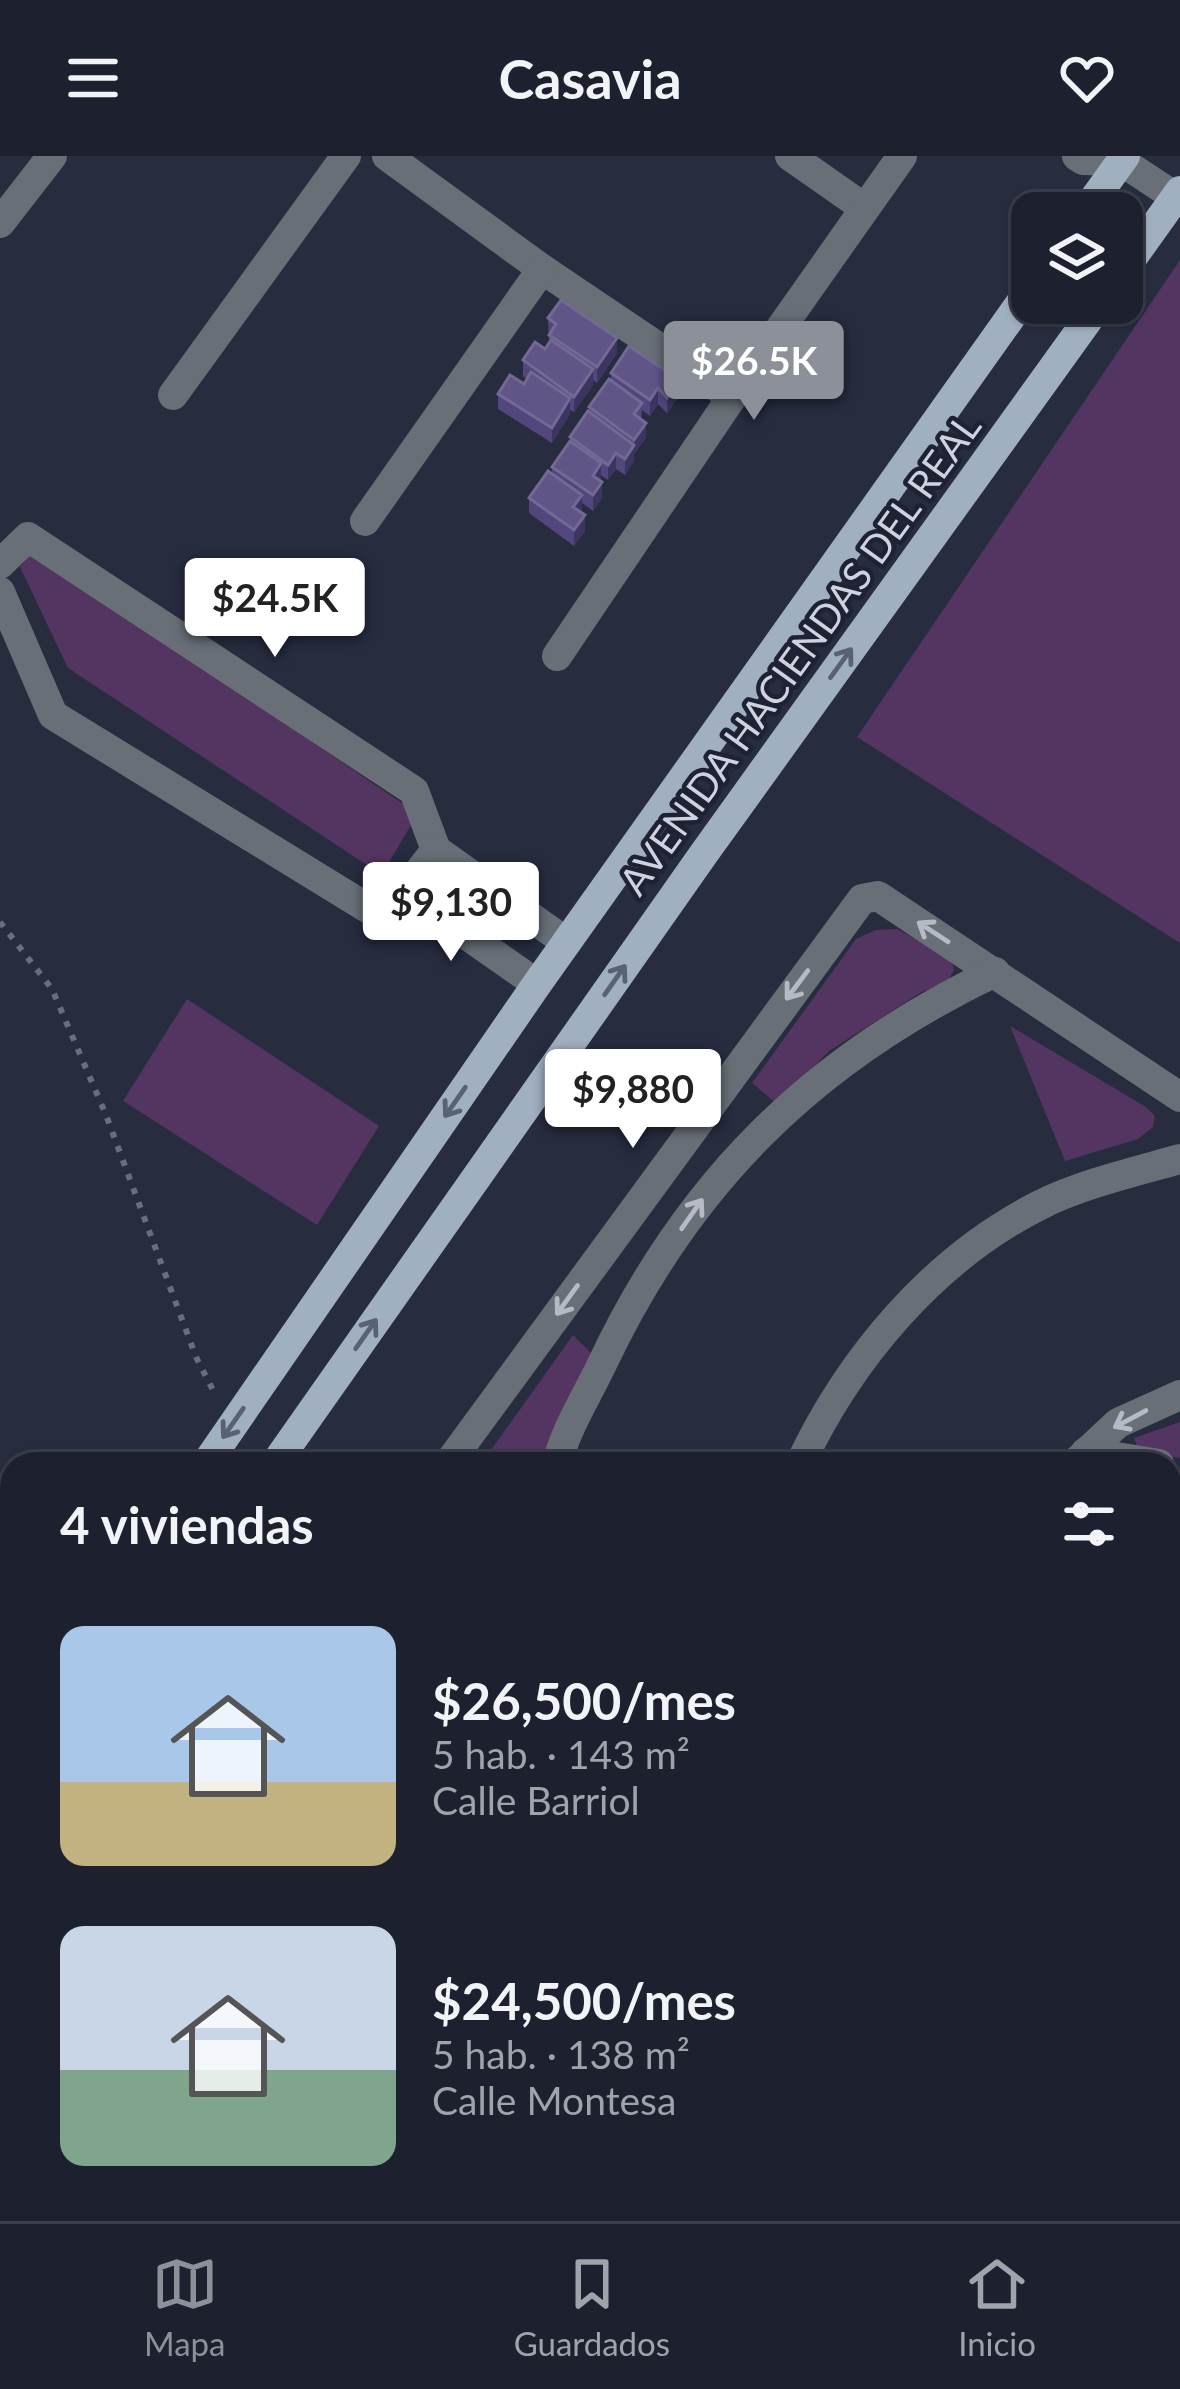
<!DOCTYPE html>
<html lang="es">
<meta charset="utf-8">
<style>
:root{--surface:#1d212f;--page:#2a2e3b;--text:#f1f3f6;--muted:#a0a3aa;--line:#3b3e4b;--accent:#8c9099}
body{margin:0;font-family:Lato,sans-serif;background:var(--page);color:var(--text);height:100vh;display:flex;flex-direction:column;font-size:45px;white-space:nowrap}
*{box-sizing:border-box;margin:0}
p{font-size:39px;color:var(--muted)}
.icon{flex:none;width:66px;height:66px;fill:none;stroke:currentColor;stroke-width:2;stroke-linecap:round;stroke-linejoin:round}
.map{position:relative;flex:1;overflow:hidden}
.drawer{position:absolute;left:0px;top:1296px;width:1182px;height:771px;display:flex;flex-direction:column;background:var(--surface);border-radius:36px 36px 0 0;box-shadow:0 3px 9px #0004,0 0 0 3px var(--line)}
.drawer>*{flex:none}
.controls{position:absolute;left:1011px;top:36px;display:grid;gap:24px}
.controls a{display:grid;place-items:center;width:132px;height:132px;border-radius:24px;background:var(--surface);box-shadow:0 3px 9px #0004,0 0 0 3px var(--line);font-size:60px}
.price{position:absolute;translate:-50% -102px;padding:0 27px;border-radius:12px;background:#fff;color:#222;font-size:39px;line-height:78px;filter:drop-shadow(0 3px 6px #0008)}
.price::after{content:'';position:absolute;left:50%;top:72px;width:36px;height:27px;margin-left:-18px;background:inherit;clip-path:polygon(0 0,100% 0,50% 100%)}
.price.selected{background:var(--accent);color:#fff}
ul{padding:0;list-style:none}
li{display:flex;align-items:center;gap:36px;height:300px;padding:0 60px}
li span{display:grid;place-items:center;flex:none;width:336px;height:240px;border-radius:24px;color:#555}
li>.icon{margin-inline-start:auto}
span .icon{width:144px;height:144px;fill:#fffc;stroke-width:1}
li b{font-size:51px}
h2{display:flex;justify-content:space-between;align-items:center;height:144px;padding:0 60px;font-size:51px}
header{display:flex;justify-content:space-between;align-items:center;height:156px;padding:0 60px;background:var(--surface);font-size:54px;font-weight:700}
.menu{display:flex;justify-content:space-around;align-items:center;height:168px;border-top:3px solid var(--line);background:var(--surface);font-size:33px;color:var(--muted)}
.menu a{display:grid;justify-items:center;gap:6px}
.menu .selected{color:var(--accent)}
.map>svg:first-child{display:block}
.green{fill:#543561}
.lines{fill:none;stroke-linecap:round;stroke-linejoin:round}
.path{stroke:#696e7e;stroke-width:6;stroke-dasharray:6 9;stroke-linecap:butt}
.minor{stroke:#686f77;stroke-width:30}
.major{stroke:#a1b0c1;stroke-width:30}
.wall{fill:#53467c}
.shaded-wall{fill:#3c355f}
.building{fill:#615587;stroke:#726995;stroke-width:3}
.oneway{stroke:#596273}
.oneway2{stroke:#b5bac5}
.labels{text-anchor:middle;stroke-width:9;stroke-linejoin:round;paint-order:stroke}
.street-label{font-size:39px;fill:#cfd3df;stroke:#1e2234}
</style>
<header><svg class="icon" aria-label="menu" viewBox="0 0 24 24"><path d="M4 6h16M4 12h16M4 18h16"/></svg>Casavia<svg class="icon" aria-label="heart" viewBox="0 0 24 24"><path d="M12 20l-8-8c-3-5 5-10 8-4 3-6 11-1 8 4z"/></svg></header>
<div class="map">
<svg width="1180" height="2065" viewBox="0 0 1180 2065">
<rect width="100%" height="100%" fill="#272c3f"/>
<!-- green -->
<g class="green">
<path d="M1180 104V787L857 581Z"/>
<path d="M32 395 412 654 414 664 385 713 376 715 68 512 20 411Z"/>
<path d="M897 773 951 802 954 814 948 825 920 837 829 895 777 948 752 927 856 783 876 774Z"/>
<path d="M187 843 379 970 317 1069 123 945Z"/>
<path d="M1010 870 1146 951 1155 960 1153 971 1138 983 1065 1005Z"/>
<path d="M573 1179 593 1199 549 1308H481Z"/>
<path d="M1180 1266V1302L1139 1296 1134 1282Z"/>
</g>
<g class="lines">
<!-- path -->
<g class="path">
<path d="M0 766 52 833 106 959 196 1201 216 1240"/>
<path d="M0 1964 12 1965"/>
<path d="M944 2055 965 2057"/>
<path d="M677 2065 678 2055"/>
</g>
<!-- minor -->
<g class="minor">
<path d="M387 0 542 113 732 241"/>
<path d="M790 0 863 51"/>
<path d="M1077 0 1083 4 1121 5"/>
<path d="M1121 5 1180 44"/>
<path d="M0 67 52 0"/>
<path d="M173 239 346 0"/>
<path d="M365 365 542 113"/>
<path d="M0 408 28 381 414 635 436 694 404 735 369 753 53 559 0 436"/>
<path d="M557 500 732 241 902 0"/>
<path d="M436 694 566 786"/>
<path d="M404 735 537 828"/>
<path d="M1086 1296 1159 1308"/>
<path d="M448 1308 862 743 878 740 1180 941"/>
<path d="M557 1308C565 1274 587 1240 602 1208 688 1026 813 903 995 816"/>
<path d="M800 1308C850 1202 933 1103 1040 1049 1082 1028 1134 1016 1180 1003"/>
<path d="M1074 1308 1118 1267 1180 1239"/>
<path d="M0 1424 12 1428"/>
<path d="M1170 1543 1180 1545"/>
</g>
<!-- major -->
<g class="major">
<path d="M1084 57 1125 0"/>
<path d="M1122 116 1180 35"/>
<path d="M206 1308 537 828 1032 131"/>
<path d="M275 1308 705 696 1100 147"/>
<path d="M0 1593 12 1576"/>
<path d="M0 1704 12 1687"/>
<path d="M0 1923 12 1924"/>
<path d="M0 2039 12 2040"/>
<path d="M124 2055 201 2065"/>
<path d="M997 2055 1072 2065"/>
</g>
</g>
<!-- wall -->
<g class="wall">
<path d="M548 162 617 197 597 227 593 224V229L574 256 570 254V258L552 287 498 253V238L524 228 527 223 523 220V204L545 193 549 187Z"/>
<path d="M611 217 679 240 667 257 658 248 650 260 642 254 641 263 646 282 634 298V305L625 319 616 313 608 324 601 319 600 325 602 342 593 355 582 347 580 356 585 375 574 390 529 357V342L552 318V311L570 285V281L589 256V251L611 225Z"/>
</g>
<!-- shaded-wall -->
<g class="shaded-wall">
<path d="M617 182V197L597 227V211Z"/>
<path d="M593 213V229L574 256V241Z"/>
<path d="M679 224V240L667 257V242Z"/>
<path d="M658 232V248L650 260V244Z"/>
<path d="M570 242V258L552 287V272Z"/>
<path d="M646 267V282L634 298V305L625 319V303L634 290V284Z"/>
<path d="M616 297V313L608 324V309Z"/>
<path d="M601 307V322L593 335V320Z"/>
<path d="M602 326V342L593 355V339Z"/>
<path d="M582 339V354L573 366V351Z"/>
<path d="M585 359V375L574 390V374Z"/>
</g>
<!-- building -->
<g class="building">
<path d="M561 144 617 182 597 211 549 179 556 168 548 162Z"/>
<path d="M551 184 593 213 574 241 523 204 535 186 545 193Z"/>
<path d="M629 190 679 224 667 242 658 232 650 244 611 217Z"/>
<path d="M531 216 570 242 552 272 498 238 510 219 524 228Z"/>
<path d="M609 223 642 247 634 258 646 267 634 284 589 251Z"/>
<path d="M588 255 634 289 625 303 616 297 608 309 570 281Z"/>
<path d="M570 285 601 307 593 320 602 326 593 339 552 311Z"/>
<path d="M548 315 582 339 573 351 585 359 574 374 529 342Z"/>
</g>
<!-- one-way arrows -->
<defs><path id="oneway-shaft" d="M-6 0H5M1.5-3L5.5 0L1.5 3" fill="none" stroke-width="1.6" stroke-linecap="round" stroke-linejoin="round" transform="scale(3)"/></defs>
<g class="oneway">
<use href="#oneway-shaft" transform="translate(841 507) rotate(-54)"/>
<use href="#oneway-shaft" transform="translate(615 824) rotate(-55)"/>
<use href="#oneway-shaft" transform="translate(455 946) rotate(125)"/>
<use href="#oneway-shaft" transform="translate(366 1178) rotate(-55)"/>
<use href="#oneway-shaft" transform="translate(233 1267) rotate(125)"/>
</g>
<g class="oneway2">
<use href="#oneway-shaft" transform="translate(933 776) rotate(-147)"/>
<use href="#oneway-shaft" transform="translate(797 829) rotate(127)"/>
<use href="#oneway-shaft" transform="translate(692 1058) rotate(-55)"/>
<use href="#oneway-shaft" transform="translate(567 1144) rotate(126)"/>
<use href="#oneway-shaft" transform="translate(1130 1263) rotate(152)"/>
</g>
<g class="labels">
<!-- street labels -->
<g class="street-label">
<text transform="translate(800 498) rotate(-54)" y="14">AVENIDA HACIENDAS DEL REAL</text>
</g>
</g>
</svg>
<div class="controls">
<a><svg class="icon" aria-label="layers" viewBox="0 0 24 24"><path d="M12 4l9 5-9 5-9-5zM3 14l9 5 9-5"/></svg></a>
</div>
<b class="price selected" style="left:754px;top:267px">$26.5K</b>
<b class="price" style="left:275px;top:504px">$24.5K</b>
<b class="price" style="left:451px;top:808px">$9,130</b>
<b class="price" style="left:633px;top:995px">$9,880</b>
<section class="drawer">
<h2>4 viviendas<svg class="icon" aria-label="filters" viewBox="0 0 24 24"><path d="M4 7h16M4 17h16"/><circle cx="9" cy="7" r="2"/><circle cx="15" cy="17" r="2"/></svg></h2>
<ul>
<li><span style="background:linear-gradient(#a9c7e8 65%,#c2b280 0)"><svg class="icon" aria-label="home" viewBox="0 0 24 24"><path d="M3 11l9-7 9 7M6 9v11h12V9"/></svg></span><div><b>$26,500/mes</b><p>5 hab. · 143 m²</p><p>Calle Barriol</p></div></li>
<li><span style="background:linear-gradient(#c9d6e8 60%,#7fa58c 0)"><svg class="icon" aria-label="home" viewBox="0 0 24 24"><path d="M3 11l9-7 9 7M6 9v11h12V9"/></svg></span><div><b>$24,500/mes</b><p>5 hab. · 138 m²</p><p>Calle Montesa</p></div></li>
</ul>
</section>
</div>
<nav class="menu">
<a class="selected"><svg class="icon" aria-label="map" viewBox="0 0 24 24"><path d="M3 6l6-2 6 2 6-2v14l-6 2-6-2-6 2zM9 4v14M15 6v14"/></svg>Mapa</a>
<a><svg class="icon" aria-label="saved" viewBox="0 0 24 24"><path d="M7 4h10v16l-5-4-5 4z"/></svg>Guardados</a>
<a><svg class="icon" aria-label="home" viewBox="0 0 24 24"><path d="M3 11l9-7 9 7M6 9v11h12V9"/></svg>Inicio</a>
</nav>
